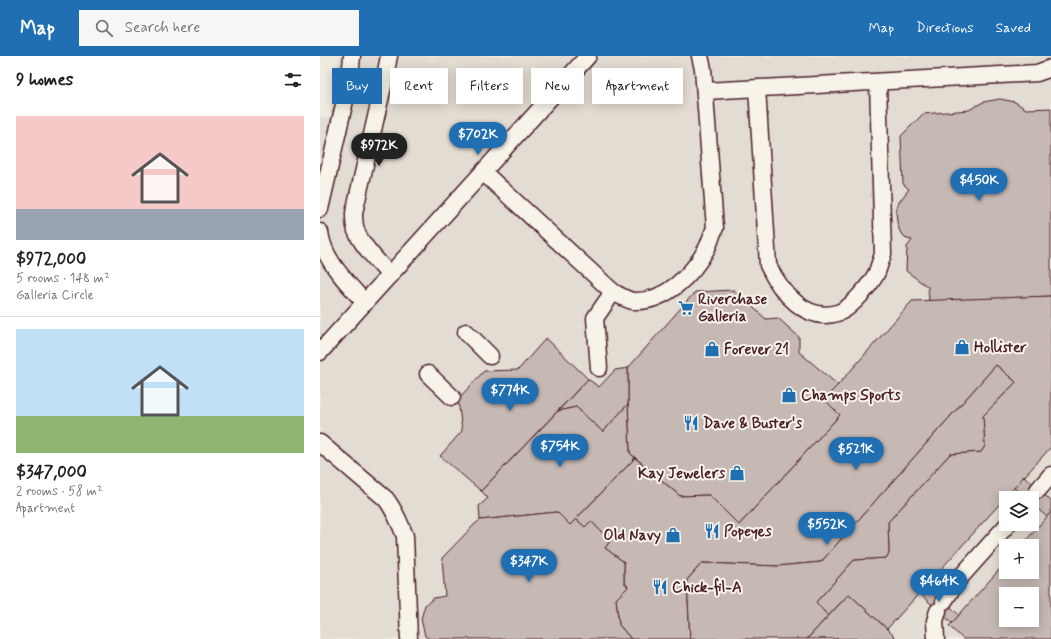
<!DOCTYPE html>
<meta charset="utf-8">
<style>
:root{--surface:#fff;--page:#f6f6f6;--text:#222;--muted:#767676;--line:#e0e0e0;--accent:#1f6fb2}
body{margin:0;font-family:Mynerve,sans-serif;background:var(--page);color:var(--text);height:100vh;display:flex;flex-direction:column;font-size:15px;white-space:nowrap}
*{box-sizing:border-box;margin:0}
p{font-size:13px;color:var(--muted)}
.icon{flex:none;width:22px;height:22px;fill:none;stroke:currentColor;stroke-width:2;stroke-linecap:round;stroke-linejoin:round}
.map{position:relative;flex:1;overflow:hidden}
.side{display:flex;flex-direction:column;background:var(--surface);width:320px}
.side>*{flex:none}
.top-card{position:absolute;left:12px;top:12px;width:380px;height:36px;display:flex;gap:8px}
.controls{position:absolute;left:679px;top:435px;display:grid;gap:8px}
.controls a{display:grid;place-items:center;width:40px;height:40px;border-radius:0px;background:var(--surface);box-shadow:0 2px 10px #0003;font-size:20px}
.price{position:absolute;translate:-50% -34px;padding:0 9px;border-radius:14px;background:var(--accent);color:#fff;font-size:13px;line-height:26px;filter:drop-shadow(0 1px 2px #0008)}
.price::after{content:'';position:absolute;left:50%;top:24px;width:12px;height:9px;margin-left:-6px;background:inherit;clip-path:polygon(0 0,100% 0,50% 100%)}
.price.active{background:#222;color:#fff}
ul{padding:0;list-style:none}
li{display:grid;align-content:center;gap:8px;height:212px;padding:0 16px}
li+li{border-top:1px solid var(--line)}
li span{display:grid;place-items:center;height:124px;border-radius:0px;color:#555}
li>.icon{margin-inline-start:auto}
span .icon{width:72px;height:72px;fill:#fffc;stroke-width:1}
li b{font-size:17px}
h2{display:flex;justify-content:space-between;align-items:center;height:48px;padding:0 16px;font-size:17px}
.tag{padding:0 14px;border-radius:0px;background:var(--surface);box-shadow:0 2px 10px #0003;font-size:14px;line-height:36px}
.tag.active{background:var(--accent);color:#fff}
header{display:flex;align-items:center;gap:24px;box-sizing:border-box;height:56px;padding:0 20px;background:var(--accent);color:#fff}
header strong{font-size:19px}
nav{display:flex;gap:22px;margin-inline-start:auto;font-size:14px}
.search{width:280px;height:36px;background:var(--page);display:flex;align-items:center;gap:10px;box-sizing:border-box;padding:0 14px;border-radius:0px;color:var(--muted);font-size:15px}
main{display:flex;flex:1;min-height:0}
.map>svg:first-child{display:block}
.built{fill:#e3dcd2;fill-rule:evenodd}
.building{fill:#c6b8b3;stroke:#4a1f2b;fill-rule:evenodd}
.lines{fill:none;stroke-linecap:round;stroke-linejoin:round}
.minor-casing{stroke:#4a1f2b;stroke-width:19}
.minor{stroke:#f7f3e8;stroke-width:16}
.labels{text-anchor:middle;stroke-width:4;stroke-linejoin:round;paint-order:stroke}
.poi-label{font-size:15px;font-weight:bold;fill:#4a1f2b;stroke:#f7f3e8;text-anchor:start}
</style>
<header>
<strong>Map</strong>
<div class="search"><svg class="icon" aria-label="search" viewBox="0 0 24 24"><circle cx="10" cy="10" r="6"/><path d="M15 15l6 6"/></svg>Search here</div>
<nav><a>Map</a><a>Directions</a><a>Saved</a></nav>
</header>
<main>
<section class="side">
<h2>9 homes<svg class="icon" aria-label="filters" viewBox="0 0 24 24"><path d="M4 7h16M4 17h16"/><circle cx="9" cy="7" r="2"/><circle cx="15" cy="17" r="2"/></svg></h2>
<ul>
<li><span style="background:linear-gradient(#f6c9c9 75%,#9aa5b1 0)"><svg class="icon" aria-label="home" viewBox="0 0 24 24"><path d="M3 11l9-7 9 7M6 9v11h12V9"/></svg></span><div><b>$972,000</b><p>5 rooms · 148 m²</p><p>Galleria Circle</p></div></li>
<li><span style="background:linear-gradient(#bfe0f5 70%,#8fb573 0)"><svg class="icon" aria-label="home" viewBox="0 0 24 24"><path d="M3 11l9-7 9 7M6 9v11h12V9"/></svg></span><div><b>$347,000</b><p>2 rooms · 58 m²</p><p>Apartment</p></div></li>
</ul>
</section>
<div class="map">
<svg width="731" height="583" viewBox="0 0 731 583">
<rect width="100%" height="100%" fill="#f0ebe0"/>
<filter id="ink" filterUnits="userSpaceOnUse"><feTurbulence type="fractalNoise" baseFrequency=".025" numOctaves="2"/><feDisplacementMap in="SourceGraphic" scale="8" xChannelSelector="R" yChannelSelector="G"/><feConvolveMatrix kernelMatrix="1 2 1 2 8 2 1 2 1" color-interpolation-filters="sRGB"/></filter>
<g filter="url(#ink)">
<!-- built -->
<path class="built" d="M20 0H731V583H0V60L9 62ZM686 442H712V468H686ZM686 490H712V516H686ZM686 538H712V564H686Z"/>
<!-- building -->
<g class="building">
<path d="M680 43 695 46 706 53 731 52V240L609 245 608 231 586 215 587 191 592 184 587 183 580 176 577 166 576 155 579 146 589 133 583 128 581 80 603 58 649 54 663 46Z"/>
<path d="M414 234 446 263 458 262 479 281V296L518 329 504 343 520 359 419 469 389 439 360 440 310 397 308 348V312L375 236Z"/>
<path d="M731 240V391L567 573 529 538 508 560 496 546 534 504 566 502 569 497 568 466 630 398 661 396 665 390 663 360 696 326 676 309 501 506 457 510 382 507 367 524 370 583H311L299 569 296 543 308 531 304 526V506L285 492 290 485 271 465 265 471 256 463 315 402 360 440 389 439 419 469 520 359 504 343 518 329 592 245Z"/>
<path d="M226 282 268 323 161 435 120 400 142 375 138 343 164 315 198 314Z"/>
<path d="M676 309 696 326 663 360 665 390 661 396 630 398 568 466 569 497 566 502 534 504 496 546 508 560 487 583H370L367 524 382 507 457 510 501 506Z"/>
<path d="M308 312V348L283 376 256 351 238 355 268 323 279 331 295 314Z"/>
<path d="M308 348 310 397 315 402 250 469 237 456 160 464 159 450 168 442 161 435 238 355 256 351 283 376Z"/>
<path d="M704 420 731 445V456L727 461 712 448V442H706L694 432Z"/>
<path d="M237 456 250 469 256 463 265 471 271 465 290 485 285 492 304 506V526L308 531 296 543 299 569 311 583H110L105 580 101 563 105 549 114 542 125 540 122 502 155 468 160 464Z"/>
<path d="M731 456V583H643L629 570 686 506V516H712V490H701ZM686 538H712V564H686Z"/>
<path d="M607 528 639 559 632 567 599 537Z"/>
<path d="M529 538 567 573 576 582 487 583Z"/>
</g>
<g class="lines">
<defs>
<g id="minor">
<path d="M69 0 64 26 34 157C34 165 34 172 38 179 44 192 60 208 70 219"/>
<path d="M437 32 448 209C460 235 487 269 520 256 531 252 552 227 557 216 559 210 561 204 563 198L558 26"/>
<path d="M385 35 717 17 731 12"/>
<path d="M163 116 293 236C299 239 307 244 313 245 345 247 373 218 387 192 390 186 392 178 395 172L383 13 380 0"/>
<path d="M0 153 26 40 31 11 32 0"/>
<path d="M0 176C3 204 27 226 45 247"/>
<path d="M146 276 170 300"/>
<path d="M0 296 268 0"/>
<path d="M279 312 275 262 293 236"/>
<path d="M108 318 132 341"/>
<path d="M0 387 66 443C75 455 80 467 85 480L89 583"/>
<path d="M718 434 731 419"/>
<path d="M624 545 637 525 688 468"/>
<path d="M616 583 615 565 618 555"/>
</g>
</defs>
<!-- minor casing -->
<use href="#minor" class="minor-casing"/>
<!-- minor -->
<use href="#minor" class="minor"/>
</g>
</g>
<!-- icons -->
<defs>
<symbol id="supermarket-bare" viewBox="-9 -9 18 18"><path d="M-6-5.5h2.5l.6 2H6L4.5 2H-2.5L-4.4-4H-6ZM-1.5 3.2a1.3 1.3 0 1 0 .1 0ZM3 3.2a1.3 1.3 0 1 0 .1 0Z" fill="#1f6fb2" stroke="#f7f3e8" stroke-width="2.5" paint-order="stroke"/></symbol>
<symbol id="shop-bare" viewBox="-9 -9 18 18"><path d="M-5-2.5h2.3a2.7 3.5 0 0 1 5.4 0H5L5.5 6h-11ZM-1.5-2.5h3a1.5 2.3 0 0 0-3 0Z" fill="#1f6fb2" stroke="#f7f3e8" stroke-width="2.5" paint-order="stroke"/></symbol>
<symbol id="restaurant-bare" viewBox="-9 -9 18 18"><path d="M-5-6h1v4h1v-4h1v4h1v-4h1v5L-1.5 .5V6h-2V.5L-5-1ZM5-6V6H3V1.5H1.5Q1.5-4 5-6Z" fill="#1f6fb2" stroke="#f7f3e8" stroke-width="2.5" paint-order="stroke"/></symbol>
</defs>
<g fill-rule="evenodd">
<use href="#supermarket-bare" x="355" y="241" width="22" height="22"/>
<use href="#shop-bare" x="631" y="280" width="22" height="22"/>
<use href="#shop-bare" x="381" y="282" width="22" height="22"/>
<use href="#shop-bare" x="458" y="328" width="22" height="22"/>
<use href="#restaurant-bare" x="360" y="356" width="22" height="22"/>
<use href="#shop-bare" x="406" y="406" width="22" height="22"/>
<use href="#restaurant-bare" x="381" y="464" width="22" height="22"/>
<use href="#shop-bare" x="342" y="468" width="22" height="22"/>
<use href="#restaurant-bare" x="329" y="520" width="22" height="22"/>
</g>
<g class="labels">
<!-- poi labels -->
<g class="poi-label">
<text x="378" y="248">Riverchase<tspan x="378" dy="17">Galleria</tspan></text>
<text x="654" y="296">Hollister</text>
<text x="404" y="298">Forever 21</text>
<text x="481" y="344">Champs Sports</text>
<text x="383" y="372">Dave &amp; Buster's</text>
<text x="405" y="422" text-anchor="end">Kay Jewelers</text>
<text x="404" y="480">Popeyes</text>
<text x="341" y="484" text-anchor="end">Old Navy</text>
<text x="352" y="536">Chick-fil-A</text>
</g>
</g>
</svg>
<div class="controls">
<a><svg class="icon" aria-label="layers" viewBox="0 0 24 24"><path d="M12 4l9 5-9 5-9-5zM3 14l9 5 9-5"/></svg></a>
<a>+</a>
<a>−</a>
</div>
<b class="price" style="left:158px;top:100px">$702K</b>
<b class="price active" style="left:59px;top:111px">$972K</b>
<b class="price" style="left:659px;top:146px">$450K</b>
<b class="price" style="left:190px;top:356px">$774K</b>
<b class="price" style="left:240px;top:412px">$754K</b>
<b class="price" style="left:536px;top:415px">$521K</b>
<b class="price" style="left:507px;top:490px">$552K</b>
<b class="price" style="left:209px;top:527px">$347K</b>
<b class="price" style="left:619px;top:547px">$464K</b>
<div class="top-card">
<a class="tag active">Buy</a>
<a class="tag">Rent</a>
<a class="tag">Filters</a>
<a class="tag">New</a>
<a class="tag">Apartment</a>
</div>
</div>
</main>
